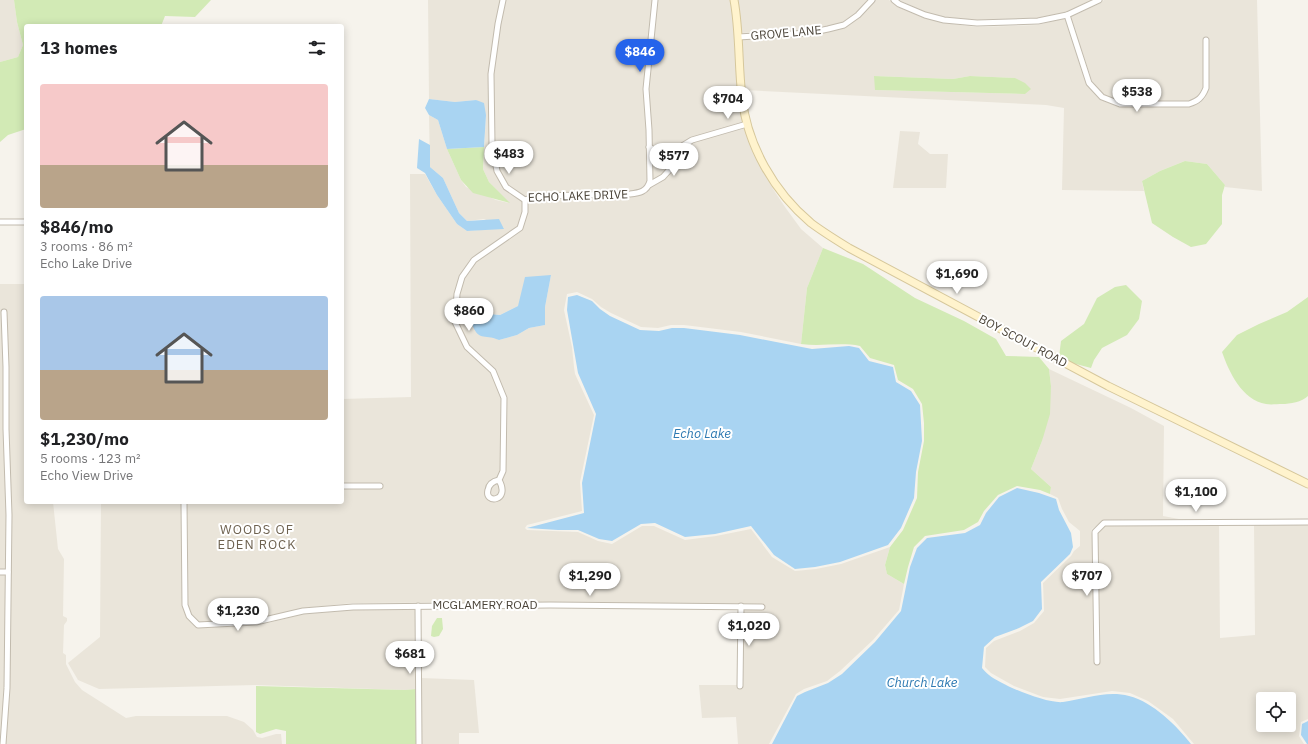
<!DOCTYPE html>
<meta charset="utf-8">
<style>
:root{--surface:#fff;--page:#f6f6f6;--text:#202124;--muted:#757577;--accent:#2563eb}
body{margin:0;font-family:"IBM Plex Sans",sans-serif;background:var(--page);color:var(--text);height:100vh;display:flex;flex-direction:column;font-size:15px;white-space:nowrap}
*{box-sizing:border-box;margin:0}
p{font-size:13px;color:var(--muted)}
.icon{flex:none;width:22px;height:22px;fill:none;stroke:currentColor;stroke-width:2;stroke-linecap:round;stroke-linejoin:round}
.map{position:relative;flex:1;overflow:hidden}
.sheet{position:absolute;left:24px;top:24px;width:320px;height:480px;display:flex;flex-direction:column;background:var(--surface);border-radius:4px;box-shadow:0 2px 10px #0003}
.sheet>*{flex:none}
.buttons{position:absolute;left:1256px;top:692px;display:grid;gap:8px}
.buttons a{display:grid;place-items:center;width:40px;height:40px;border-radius:4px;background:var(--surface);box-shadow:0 2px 10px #0003;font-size:20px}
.price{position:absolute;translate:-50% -34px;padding:0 9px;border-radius:14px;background:#fff;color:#222;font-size:13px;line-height:26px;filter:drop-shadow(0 1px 2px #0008)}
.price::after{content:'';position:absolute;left:50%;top:24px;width:12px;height:9px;margin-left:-6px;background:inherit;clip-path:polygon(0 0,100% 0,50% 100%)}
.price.on{background:var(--accent);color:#fff}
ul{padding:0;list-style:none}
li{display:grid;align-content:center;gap:8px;height:212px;padding:0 16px}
li span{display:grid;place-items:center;height:124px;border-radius:4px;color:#555}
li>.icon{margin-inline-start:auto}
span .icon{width:72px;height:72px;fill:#fffc;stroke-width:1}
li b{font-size:17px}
h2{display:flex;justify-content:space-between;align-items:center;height:48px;padding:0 16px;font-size:17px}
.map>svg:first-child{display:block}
.residential{fill:#eae5da;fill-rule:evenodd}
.green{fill:#d2eab5}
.water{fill:#a9d4f2}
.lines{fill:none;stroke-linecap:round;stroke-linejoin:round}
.street-casing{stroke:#c2bbae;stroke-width:7}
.secondary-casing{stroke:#d6c79b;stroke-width:9}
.street{stroke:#fff;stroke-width:5}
.secondary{stroke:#fff3cd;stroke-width:7}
.labels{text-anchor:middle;stroke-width:4;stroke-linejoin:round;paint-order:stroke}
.street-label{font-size:12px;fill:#4b4439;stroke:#fff}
.water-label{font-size:13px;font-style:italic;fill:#2e7ab2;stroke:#fff}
.neighbourhood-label{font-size:13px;letter-spacing:1px;fill:#6e6250;stroke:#fff}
</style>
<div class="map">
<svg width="1308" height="744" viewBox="0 0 1308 744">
<rect width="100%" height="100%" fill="#f6f3ec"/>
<!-- residential -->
<g class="residential">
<path d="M0 0H14L17 22 23 45 18 57 0 62Z"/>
<path d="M428 0H732L734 18 738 90H733L743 122 711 132 712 137 745 128 747 136 773 189 785 207 801 229 823 248 807 288 801 344 741 332 684 325H671L658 328 641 327 611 313 601 307 592 299 577 292 567 294 564 310 572 347 574 367 575 374 594 415 580 482 582 511 527 525 525 528 527 530 578 532 598 541 612 544 642 526H654L685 540 716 536 751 529 772 557 795 571 816 569 841 564 890 547 885 565 887 574 904 584 899 610 873 640 840 671 827 681 804 689 796 694 769 744H738L736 717 702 718 699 685H737V689H743L744 610H765V604L550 602 353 603 303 608 255 619 199 622 191 614 188 604 187 502H342V489H383V483H342V399L411 397 410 174H425L437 195 457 224 467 231 504 228 484 219 467 221 459 213 443 178 430 167 429 115 438 120 447 149 461 180 466 187 496 200 509 203 489 182 483 169 486 115 476 100 455 102 429 99ZM551 275 545 307V325L529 328 517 335 499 340 494 338 488 314 500 315 518 306Z"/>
<path d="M737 0H868L856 13 843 22 818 29 792 31 740 33Z"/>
<path d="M875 0H889L898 7 924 18 944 23 977 27 1038 25 1065 18 1087 84 1101 100 1120 107H1189L1200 103 1205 98 1208 89 1209 37H1204L1203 87 1201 94 1197 98 1188 101H1120L1103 94 1092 81 1070 17 1099 4 1104 0H1257L1262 191 1225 187V185L1207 164 1185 161 1160 171 1142 181 1144 191 1062 190 1064 108 1046 105 744 90 741 40 810 36 845 28 860 17ZM875 76 953 79 970 76 1015 78 1025 94 875 90Z"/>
<path d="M899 0H1092L1066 12 1037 18 977 20 945 17 925 12Z"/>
<path d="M900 131 920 132 918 144 930 154H948L946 188H893Z"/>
<path d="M0 284H26V502H53L58 549 64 559 63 616 67 618V621L64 625 63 653 66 655V664L75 682 82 690 126 718 136 716H227L244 722 253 730 257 737 262 738 276 734H281L282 744H0Z"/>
<path d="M1049 369 1131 408 1164 426 1163 516 1179 519 1104 520 1092 529 1091 532 1092 534 1094 665H1099L1097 534 1105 526 1219 525 1220 638 1255 635 1254 525H1308V719L1301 722 1299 736 1304 744H1194L1173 719 1148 701 1130 693 1112 691 1060 699 1043 697 1014 686 991 673 985 667 986 648 994 641 1020 631 1034 623 1044 611 1043 583 1071 556 1074 551 1080 546V531L1069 522 1062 509 1058 498 1050 494 1051 487 1031 469 1042 441 1051 386ZM1263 699H1289V725H1263Z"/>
<path d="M101 502H182V605L186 617 198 628 256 626 304 614 353 610 415 609 416 689 405 690 255 685 99 689 78 680 68 663 100 637Z"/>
<path d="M421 678 474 680 479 733H459V744H422Z"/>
</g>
<!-- green -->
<g class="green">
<path d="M14 0H211L195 17 165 16 161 26H26V129L8 135 0 142V62L18 57 23 45 17 22Z"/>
<path d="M874 76 953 79 970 76 1015 78 1025 83 1031 89 1025 94 875 90Z"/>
<path d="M484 147 483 169 489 182 510 203 473 193 461 180 447 149Z"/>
<path d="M1185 161 1207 164 1225 185 1222 195V224L1206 244 1191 247 1173 237 1152 223 1142 181 1160 171Z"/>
<path d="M823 248 863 264 915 298 964 321 996 339 1006 356 1039 357 1049 369 1051 386 1050 414 1042 441 1031 469 1051 487 1050 494 1040 490 1017 486 998 495 984 511 978 522 964 530 925 536 914 547 908 567 904 584 887 574 885 565 890 547 903 530 917 498 918 472 924 441V423L922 404 913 389 898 380 894 365 870 358 860 346C840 342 821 347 801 344L807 288Z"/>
<path d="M1126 285 1142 301 1139 319 1127 335 1102 348 1094 360 1091 368 1072 363 1059 357 1061 341 1084 324 1097 298 1115 287Z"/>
<path d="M1308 297V396C1302 402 1290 404 1282 404 1277 404 1271 405 1266 404 1242 400 1229 372 1222 352L1237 335 1259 324 1287 312Z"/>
<path d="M437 618H442L443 629 439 636 434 637 431 636 432 626Z"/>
<path d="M256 686 405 690 416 689V744H286V731L276 729 260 734 256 732Z"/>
</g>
<!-- water -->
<g class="water">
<path d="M429 99 455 102 476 100 484 103 486 115 484 147 447 149 438 120 429 115 425 108Z"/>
<path d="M419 139 430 145V167L443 178 459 213 467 221 499 219 504 229 467 231 457 224 437 195 425 173 417 168Z"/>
<path d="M551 275 545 307V325L529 328 517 335 499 340C483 333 479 343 471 322L475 317 488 314 500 315 518 306 525 277Z"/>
<path d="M577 295 592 301 600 309 610 316 640 330 659 331 672 328H684L740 335 812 349 849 346 859 348 869 361 893 367 896 382 911 391 920 405 922 441 916 472 914 498 901 528 888 545 840 562 815 567 795 569 774 555 751 526 715 534 685 537 655 523 641 524 612 541 599 539 578 530H558L527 528 584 513 582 483 596 414 578 373 567 310 568 297Z"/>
<path d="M1017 488 1039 493 1056 499 1059 510 1071 533 1073 547 1070 554 1041 582 1042 609 1033 621 1019 628 995 637 984 647 982 668C984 670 986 673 989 675 1001 685 1047 704 1063 702 1084 699 1107 690 1129 696 1153 702 1177 726 1191 744H772L797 696 805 692 828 683 842 674 875 642 901 611 910 567 917 548 927 538 965 533 980 525 986 513 999 497Z"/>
<path d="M1308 721V744H1307L1301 735 1302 724Z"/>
</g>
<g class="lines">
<defs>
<g id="street">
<path d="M503 0 498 24 491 74 492 144 497 171 506 187 525 200 536 196 630 194C639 193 647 192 650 181L649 130 646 89 655 0"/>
<path d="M894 0 899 4 925 15 944 20 977 23 1038 21 1067 15 1099 0"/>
<path d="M1067 15 1089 83 1102 97 1120 104H1189C1198 101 1202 98 1206 88V40"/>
<path d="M738 37 809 33 828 29 844 25 858 15 872 0"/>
<path d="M649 147 658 152 669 154 692 140 747 124"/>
<path d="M649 185 663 177 672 167 673 152"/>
<path d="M0 222H26"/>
<path d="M499 480C511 502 484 504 488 490 489 483 494 481 499 480L503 471 504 398 493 371 467 347 455 322 457 294 462 277 474 260 520 228 525 212V200"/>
<path d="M342 486H380"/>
<path d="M184 502 185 605 189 616 198 625 256 622 303 611 353 607 550 605 762 607"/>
<path d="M0 572H8"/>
<path d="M418 606 419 744"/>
<path d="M1097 662 1095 532 1104 523 1308 522"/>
<path d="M740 686 741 606"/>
<path d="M3 744 7 688 9 515 6 429V367L4 312"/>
</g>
<path id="secondary" d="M734 0C740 32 738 65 742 97 747 145 774 192 811 223 823 232 836 240 849 248L1108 386 1308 484"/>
</defs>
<!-- street casing -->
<use href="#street" class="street-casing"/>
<!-- secondary casing -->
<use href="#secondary" class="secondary-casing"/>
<!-- street -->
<use href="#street" class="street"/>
<!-- secondary -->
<use href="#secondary" class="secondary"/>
</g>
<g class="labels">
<!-- street labels -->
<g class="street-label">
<text transform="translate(786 33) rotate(-5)" y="4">GROVE LANE</text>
<text transform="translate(578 196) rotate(-2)" y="4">ECHO LAKE DRIVE</text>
<text transform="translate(1023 341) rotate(28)" y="4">BOY SCOUT ROAD</text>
<text x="485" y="609">MCGLAMERY ROAD</text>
</g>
<!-- water labels -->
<g class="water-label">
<text x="702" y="438">Echo Lake</text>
<text x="922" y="687">Church Lake</text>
</g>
<!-- neighbourhood labels -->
<g class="neighbourhood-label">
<text x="257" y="534">WOODS OF<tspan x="257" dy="15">EDEN ROCK</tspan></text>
</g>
</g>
</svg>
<div class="buttons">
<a><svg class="icon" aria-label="locate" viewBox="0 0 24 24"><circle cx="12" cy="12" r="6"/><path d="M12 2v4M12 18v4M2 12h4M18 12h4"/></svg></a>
</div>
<b class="price on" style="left:640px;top:73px">$846</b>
<b class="price" style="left:1137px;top:113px">$538</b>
<b class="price" style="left:728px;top:120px">$704</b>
<b class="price" style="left:509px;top:175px">$483</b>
<b class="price" style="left:674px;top:177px">$577</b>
<b class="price" style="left:957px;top:295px">$1,690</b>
<b class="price" style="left:469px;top:332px">$860</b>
<b class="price" style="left:1196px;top:513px">$1,100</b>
<b class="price" style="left:590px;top:597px">$1,290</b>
<b class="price" style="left:1087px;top:597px">$707</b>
<b class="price" style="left:238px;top:632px">$1,230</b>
<b class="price" style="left:749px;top:647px">$1,020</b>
<b class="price" style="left:410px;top:675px">$681</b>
<section class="sheet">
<h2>13 homes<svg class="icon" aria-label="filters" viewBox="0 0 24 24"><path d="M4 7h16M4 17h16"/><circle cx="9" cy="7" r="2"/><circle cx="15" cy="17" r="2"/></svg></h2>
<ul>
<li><span style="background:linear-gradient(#f6c9c9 65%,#b9a48a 0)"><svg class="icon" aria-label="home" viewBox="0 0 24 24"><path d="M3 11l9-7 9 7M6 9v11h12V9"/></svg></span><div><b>$846/mo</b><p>3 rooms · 86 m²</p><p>Echo Lake Drive</p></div></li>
<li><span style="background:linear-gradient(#a9c7e8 60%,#b9a48a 0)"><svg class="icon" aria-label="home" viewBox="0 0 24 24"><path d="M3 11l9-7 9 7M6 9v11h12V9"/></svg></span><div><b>$1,230/mo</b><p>5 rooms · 123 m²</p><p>Echo View Drive</p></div></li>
</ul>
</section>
</div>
